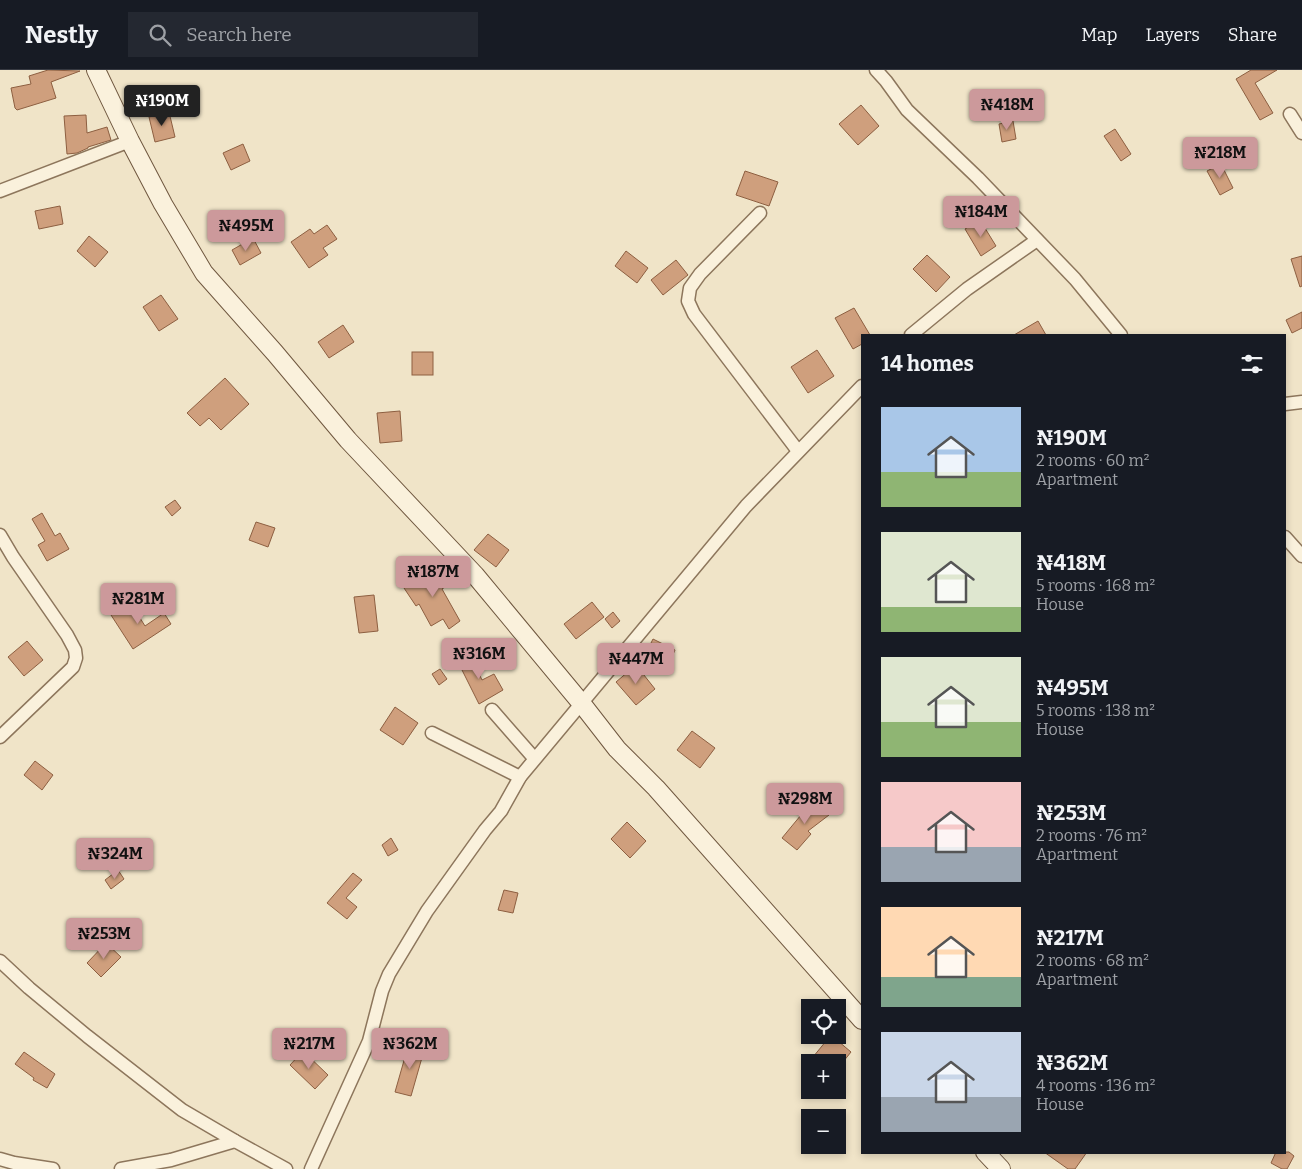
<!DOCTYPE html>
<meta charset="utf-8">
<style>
:root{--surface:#171b24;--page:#242831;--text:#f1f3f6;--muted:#9ea1a6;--line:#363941;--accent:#cc999b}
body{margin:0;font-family:Bitter,serif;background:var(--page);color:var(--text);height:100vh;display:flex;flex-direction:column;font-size:19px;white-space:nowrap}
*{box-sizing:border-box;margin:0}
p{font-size:16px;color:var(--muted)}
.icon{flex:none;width:28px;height:28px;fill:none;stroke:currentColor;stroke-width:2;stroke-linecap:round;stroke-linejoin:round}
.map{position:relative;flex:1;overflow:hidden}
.sheet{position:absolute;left:861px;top:264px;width:425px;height:820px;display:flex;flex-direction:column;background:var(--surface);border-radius:0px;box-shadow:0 2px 8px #0003}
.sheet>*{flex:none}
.fabs{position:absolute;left:801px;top:929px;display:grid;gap:10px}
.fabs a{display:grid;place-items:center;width:45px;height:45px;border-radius:0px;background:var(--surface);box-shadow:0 2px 8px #0003;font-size:25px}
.price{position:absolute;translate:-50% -42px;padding:0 11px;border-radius:5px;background:var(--accent);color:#111;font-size:16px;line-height:32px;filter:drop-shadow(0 1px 2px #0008)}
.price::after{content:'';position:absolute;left:50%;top:30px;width:15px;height:11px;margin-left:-8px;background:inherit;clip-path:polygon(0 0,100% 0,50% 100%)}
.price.current{background:#222;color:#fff}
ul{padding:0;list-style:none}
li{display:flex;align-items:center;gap:15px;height:125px;padding:0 20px}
li span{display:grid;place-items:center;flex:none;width:140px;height:100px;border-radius:0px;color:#555}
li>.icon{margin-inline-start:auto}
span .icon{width:60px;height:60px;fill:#fffc;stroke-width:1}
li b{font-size:21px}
h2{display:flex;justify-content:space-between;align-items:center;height:60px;padding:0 20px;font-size:21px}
header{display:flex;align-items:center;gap:30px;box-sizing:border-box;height:70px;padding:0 25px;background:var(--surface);border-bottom:1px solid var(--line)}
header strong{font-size:24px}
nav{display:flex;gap:28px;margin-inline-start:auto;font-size:18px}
.search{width:350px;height:45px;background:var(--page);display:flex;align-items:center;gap:12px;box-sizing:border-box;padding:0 18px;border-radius:0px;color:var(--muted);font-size:19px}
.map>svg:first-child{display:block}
.building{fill:#cf9f7d;stroke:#8d5f41}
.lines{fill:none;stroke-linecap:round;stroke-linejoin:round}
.street-casing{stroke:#8d765c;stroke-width:15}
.secondary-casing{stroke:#6f573f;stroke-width:20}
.street{stroke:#faf1dc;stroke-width:12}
.secondary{stroke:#faf1dc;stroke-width:18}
</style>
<header>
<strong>Nestly</strong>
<div class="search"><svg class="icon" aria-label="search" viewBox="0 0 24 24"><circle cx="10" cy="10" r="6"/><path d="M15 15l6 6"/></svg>Search here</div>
<nav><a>Map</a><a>Layers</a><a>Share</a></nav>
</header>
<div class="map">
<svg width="1302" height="1099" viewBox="0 0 1302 1099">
<rect width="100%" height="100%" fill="#f0e4c8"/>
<!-- building -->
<g class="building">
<path d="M48 0 80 1 51 12 56 28 17 40 15 38 11 18 31 14 29 6Z"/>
<path d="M1251 0H1277L1255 13 1273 43 1260 50 1236 9Z"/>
<path d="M861 35 879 56 858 75 839 54Z"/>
<path d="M169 42 175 67 155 72 149 47Z"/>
<path d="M86 45 87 63 107 57 111 70 88 77V78L77 83 67 84 64 46Z"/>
<path d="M1013 51 1016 69 1002 72 999 54Z"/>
<path d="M1115 59 1131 84 1121 91 1104 66Z"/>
<path d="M243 74 250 91 231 100 223 83Z"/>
<path d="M1221 94 1233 118 1220 125 1207 101Z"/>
<path d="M745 101 778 112 769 136 736 125Z"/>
<path d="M60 136 63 154 39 159 35 141Z"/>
<path d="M980 150 996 176 981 186 965 159Z"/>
<path d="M327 155 337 169 323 178 328 185 309 198 291 172 310 159 314 164Z"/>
<path d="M89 166 108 182 95 197 77 181Z"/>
<path d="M253 168 261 183 240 195 232 180Z"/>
<path d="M626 181 648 198 637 213 615 196Z"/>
<path d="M927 185 950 207 936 222 913 199Z"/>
<path d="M1302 186V216L1300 217 1291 189Z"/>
<path d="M676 190 688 205 663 225 651 210Z"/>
<path d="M161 225 178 249 159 261 143 237Z"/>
<path d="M854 238 870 265H862V274L853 279 835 248Z"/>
<path d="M1302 242V258L1292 263 1286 250Z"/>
<path d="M1038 251 1046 265H1014Z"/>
<path d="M343 255 354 272 329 288 318 272Z"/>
<path d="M817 280 834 306 808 323 791 297Z"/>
<rect x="412" y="282" width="21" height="23"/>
<path d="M225 308 249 334 221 360 209 348 200 356 187 343Z"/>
<path d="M400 341 402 371 380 373 377 343Z"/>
<path d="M175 430 181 438 172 446 165 437Z"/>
<path d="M42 443 55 466 60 463 69 479 47 491 38 475 45 471 32 449Z"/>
<path d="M256 452 275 458 268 477 249 470Z"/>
<path d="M488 464 509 480 496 497 474 480Z"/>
<path d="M436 497 448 515 442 519 460 551 449 559 443 549 431 556 419 534 416 536 404 518Z"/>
<path d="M374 525 378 561 359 563 354 527Z"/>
<path d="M130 532 145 556 164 543 171 554 133 579 111 545Z"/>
<path d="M592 532 604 547 576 569 564 554Z"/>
<path d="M613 542 620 551 612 558 605 549Z"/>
<path d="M653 569 675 580 671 589 648 579Z"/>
<path d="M27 571 43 590 24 606 8 587Z"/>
<path d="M465 583 469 590 472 589 482 610 494 604 503 620 479 634 456 588Z"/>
<path d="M636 595 655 619 636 635 616 612Z"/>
<path d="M440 599 447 609 439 615 432 604Z"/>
<path d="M395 637 418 653 403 675 380 660Z"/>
<path d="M692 661 715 678 700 698 677 680Z"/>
<path d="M35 691 53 705 42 720 24 705Z"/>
<path d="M819 731 829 745 808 761 811 764 797 780 782 768 801 745Z"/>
<path d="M627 752 646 771 630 788 611 769Z"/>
<path d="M391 768 398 780 388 786 382 775Z"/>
<path d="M118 800 124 809 111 819 105 810Z"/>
<path d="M353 803 362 810 346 828 357 837 347 849 327 833Z"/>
<path d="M504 820 518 823 513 843 498 840Z"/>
<path d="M106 873 121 887 101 907 87 893Z"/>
<path d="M831 965 851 982 843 992H819L813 987Z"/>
<path d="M409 973 425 977 411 1026 395 1022Z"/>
<path d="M303 981 328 1005 315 1019 290 995Z"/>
<path d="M24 982 55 1004 47 1018 33 1010 34 1008 15 994Z"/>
<path d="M1044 1082H1087L1075 1099H1068Z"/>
<path d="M1276 1082H1289L1294 1086 1287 1099H1282L1271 1093Z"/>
</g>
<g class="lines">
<defs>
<g id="street">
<path d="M876 0 886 11 907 40 978 108 1075 209 1121 265"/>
<path d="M1290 44 1302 63"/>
<path d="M0 121 130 71"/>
<path d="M760 143 700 204 690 218 688 231 694 244 798 381"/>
<path d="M911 265 967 219 1037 170"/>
<path d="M1285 334 1302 332"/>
<path d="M0 465 13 487 67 565 75 580 76 588 73 597 0 667"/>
<path d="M1285 467 1302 486"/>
<path d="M492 640 534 688"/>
<path d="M432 663 520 707"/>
<path d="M0 891 29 918 87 966 182 1040 235 1071 286 1099"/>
<path d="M0 1089 14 1093 53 1099"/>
<path d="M121 1099 171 1090 235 1071"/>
<path d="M311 1099 369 971 382 921 389 904 427 841 485 760 501 741 520 707 746 436 862 316"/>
</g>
<g id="secondary">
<path d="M96 0 130 71 163 134 204 203 275 283 348 370 475 505 582 634 617 679 656 718 862 950"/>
<path d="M985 1082 1001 1099"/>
</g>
</defs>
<!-- street casing -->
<use href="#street" class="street-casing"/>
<!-- secondary casing -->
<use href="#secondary" class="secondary-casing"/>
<!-- street -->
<use href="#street" class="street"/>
<!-- secondary -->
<use href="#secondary" class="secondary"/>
</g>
</svg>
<div class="fabs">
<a><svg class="icon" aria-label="locate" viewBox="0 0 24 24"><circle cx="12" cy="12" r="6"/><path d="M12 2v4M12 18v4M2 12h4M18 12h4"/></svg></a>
<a>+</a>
<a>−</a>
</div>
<b class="price current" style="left:162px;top:57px">₦190M</b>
<b class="price" style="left:1007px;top:61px">₦418M</b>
<b class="price" style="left:1220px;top:109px">₦218M</b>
<b class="price" style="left:981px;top:168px">₦184M</b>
<b class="price" style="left:246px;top:182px">₦495M</b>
<b class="price" style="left:433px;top:528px">₦187M</b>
<b class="price" style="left:138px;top:555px">₦281M</b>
<b class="price" style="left:479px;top:610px">₦316M</b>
<b class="price" style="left:636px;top:615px">₦447M</b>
<b class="price" style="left:805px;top:755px">₦298M</b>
<b class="price" style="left:115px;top:810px">₦324M</b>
<b class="price" style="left:104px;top:890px">₦253M</b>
<b class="price" style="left:309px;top:1000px">₦217M</b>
<b class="price" style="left:410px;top:1000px">₦362M</b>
<section class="sheet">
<h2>14 homes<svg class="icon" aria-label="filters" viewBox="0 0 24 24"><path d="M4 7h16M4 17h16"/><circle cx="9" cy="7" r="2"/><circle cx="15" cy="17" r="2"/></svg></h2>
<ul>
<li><span style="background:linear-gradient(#a9c7e8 65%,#8fb573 0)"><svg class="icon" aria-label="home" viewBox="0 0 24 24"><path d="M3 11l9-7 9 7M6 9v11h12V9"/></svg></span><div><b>₦190M</b><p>2 rooms · 60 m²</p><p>Apartment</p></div></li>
<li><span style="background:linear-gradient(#dfe7d0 75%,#8fb573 0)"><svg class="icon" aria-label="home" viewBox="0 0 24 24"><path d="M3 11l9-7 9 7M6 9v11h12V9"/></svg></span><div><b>₦418M</b><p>5 rooms · 168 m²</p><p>House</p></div></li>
<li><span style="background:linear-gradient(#dfe7d0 65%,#8fb573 0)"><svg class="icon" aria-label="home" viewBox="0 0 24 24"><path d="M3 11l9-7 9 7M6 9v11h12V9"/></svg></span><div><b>₦495M</b><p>5 rooms · 138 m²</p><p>House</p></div></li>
<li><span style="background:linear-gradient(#f6c9c9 65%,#9aa5b1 0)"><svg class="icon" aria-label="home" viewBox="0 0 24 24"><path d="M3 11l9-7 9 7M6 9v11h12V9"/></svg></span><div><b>₦253M</b><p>2 rooms · 76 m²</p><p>Apartment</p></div></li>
<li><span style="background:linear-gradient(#ffd9b3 70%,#7fa58c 0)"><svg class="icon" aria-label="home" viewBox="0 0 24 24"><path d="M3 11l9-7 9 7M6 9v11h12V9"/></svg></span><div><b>₦217M</b><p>2 rooms · 68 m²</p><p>Apartment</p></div></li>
<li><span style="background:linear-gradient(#c9d6e8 65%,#9aa5b1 0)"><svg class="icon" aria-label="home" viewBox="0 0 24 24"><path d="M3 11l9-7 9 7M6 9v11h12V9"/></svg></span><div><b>₦362M</b><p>4 rooms · 136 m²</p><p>House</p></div></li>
</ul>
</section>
</div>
